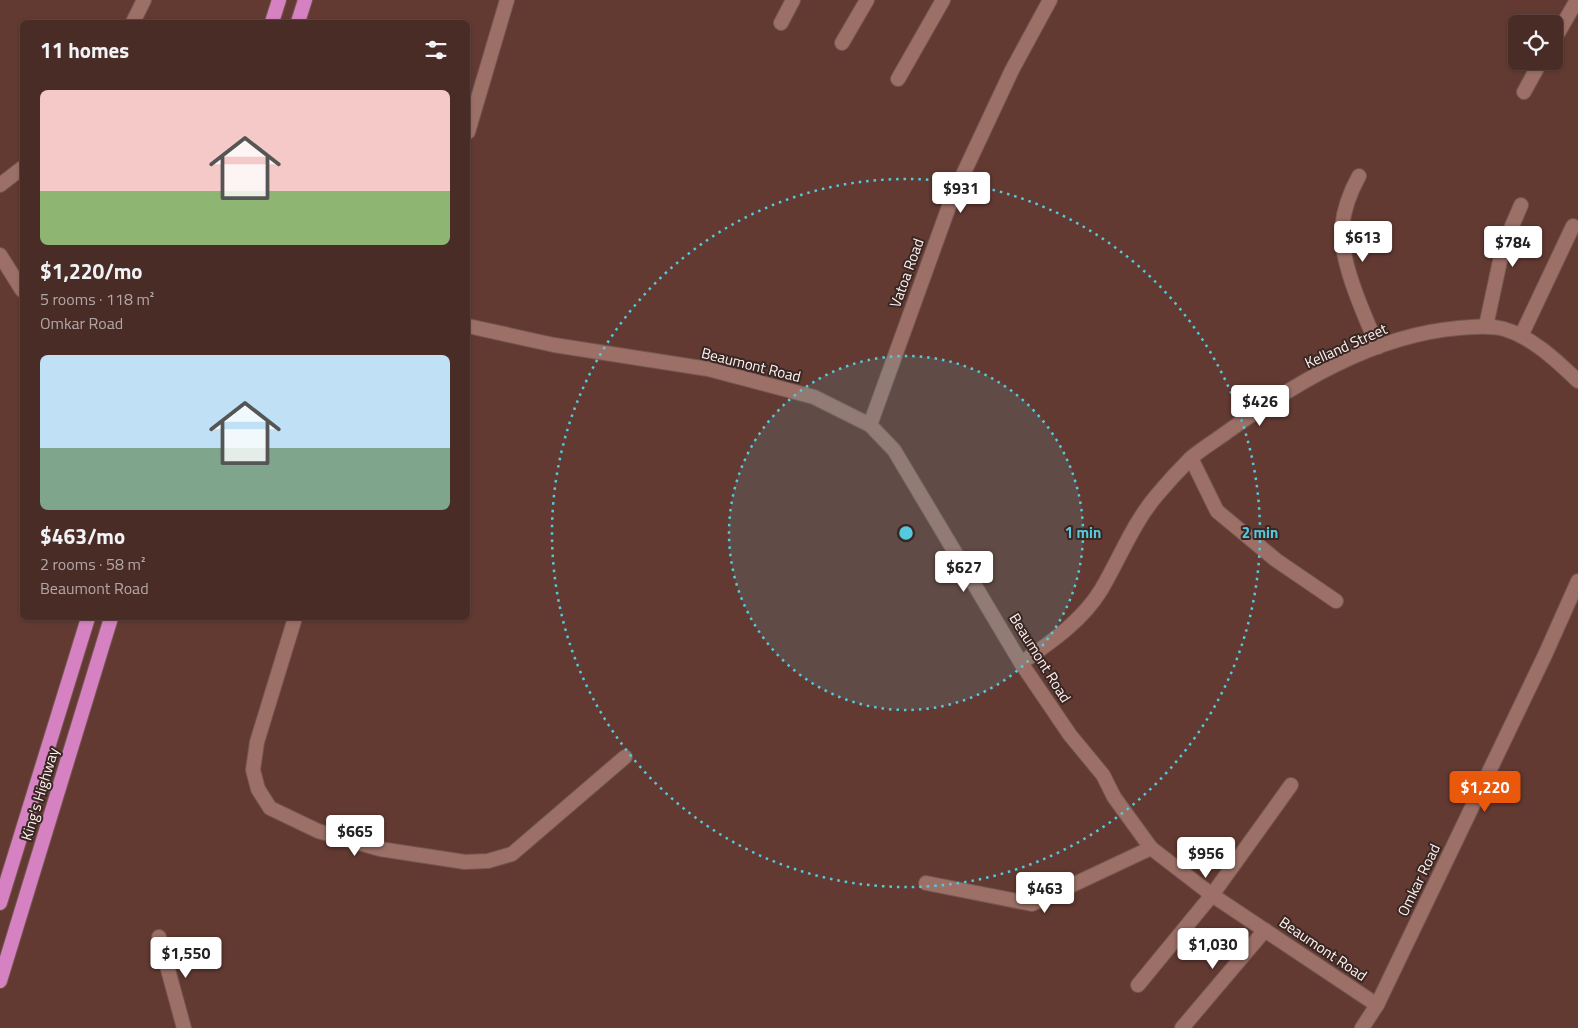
<!DOCTYPE html>
<meta charset="utf-8">
<style>
:root{--surface:#4a2c26;--page:#51342e;--text:#f1f3f6;--muted:#b2a7a7;--line:#614843;--accent:#ea580c}
body{margin:0;font-family:"Titillium Web",sans-serif;background:var(--page);color:var(--text);height:100vh;display:flex;flex-direction:column;font-size:19px;white-space:nowrap}
*{box-sizing:border-box;margin:0}
p{font-size:16px;color:var(--muted)}
.icon{flex:none;width:28px;height:28px;fill:none;stroke:currentColor;stroke-width:2;stroke-linecap:round;stroke-linejoin:round}
.map{position:relative;flex:1;overflow:hidden}
.sheet{position:absolute;left:20px;top:20px;width:450px;height:600px;display:flex;flex-direction:column;background:var(--surface);border-radius:8px;box-shadow:0 1px 4px #0004,0 0 0 1px var(--line)}
.sheet>*{flex:none}
.controls{position:absolute;left:1508px;top:15px;display:grid;gap:10px}
.controls a{display:grid;place-items:center;width:55px;height:55px;border-radius:8px;background:var(--surface);box-shadow:0 1px 4px #0004,0 0 0 1px var(--line);font-size:25px}
.price{position:absolute;translate:-50% -42px;padding:0 11px;border-radius:5px;background:#fff;color:#222;font-size:16px;line-height:32px;filter:drop-shadow(0 1px 2px #0008)}
.price::after{content:'';position:absolute;left:50%;top:30px;width:15px;height:11px;margin-left:-8px;background:inherit;clip-path:polygon(0 0,100% 0,50% 100%)}
.price.current{background:var(--accent);color:#fff}
ul{padding:0;list-style:none}
li{display:grid;align-content:center;gap:10px;height:265px;padding:0 20px}
li span{display:grid;place-items:center;height:155px;border-radius:8px;color:#555}
li>.icon{margin-inline-start:auto}
span .icon{width:90px;height:90px;fill:#fffc;stroke-width:1}
li b{font-size:21px}
h2{display:flex;justify-content:space-between;align-items:center;height:60px;padding:0 20px;font-size:21px}
.map>svg:first-child{display:block}
.lines{fill:none;stroke-linecap:round;stroke-linejoin:round}
.minor-casing{stroke:#755751;stroke-width:16}
.tertiary-casing{stroke:#755751;stroke-width:16}
.trunk-casing{stroke:#755751;stroke-width:16}
.minor{stroke:#9d7067;stroke-width:14}
.tertiary{stroke:#9d7067;stroke-width:14}
.trunk{stroke:#d581c2;stroke-width:14}
.ring{fill:none;stroke:#55cadf;stroke-width:2.5;stroke-dasharray:2.5 5}
.labels{text-anchor:middle;stroke-width:4;stroke-linejoin:round;paint-order:stroke}
.street-label{font-size:15px;fill:#fdf2f0;stroke:#3a2723}
.centre{fill:#55cadf;stroke:#3a2723;stroke-width:2.5}
.ring-label{font-size:15px;text-anchor:middle;font-weight:bold;fill:#55cadf;stroke:#3a2723;stroke-width:4;stroke-linejoin:round;paint-order:stroke}
</style>
<div class="map">
<svg width="1578" height="1028" viewBox="0 0 1578 1028">
<rect width="100%" height="100%" fill="#623a32"/>
<g class="lines">
<defs>
<g id="minor">
<path d="M781 23 793 0"/>
<path d="M1554 40 1577 0"/>
<path d="M842 43 867 0"/>
<path d="M898 79 943 0"/>
<path d="M1524 92 1541 61"/>
<path d="M468 132 507 0"/>
<path d="M1359 176C1350 192 1344 209 1342 227 1339 260 1365 317 1378 347"/>
<path d="M0 255 22 290"/>
<path d="M468 326 554 345 708 369 814 397 870 425 894 450 1021 663 1070 735 1103 775 1114 797 1151 848 1212 895 1377 1005"/>
<path d="M1486 326 1503 247 1521 205"/>
<path d="M1521 336 1573 226"/>
<path d="M870 425 952 198 1012 70 1050 0"/>
<path d="M1191 458 1217 511 1276 560 1336 601"/>
<path d="M295 618 257 742 253 770 258 789 270 808 318 831 380 849 465 862 488 861 512 854 625 757"/>
<path d="M1021 663C1051 642 1082 621 1101 590 1120 558 1133 523 1157 495 1167 483 1179 470 1190 459 1201 449 1215 441 1227 432 1295 383 1374 335 1459 328 1474 327 1489 325 1504 329 1532 337 1557 361 1578 381"/>
<path d="M926 883 1032 904 1151 848"/>
<path d="M159 937 184 1028"/>
<path d="M1138 985 1212 895 1291 785"/>
<path d="M1182 1028 1265 930"/>
</g>
<g id="tertiary">
<path d="M133 22 144 0"/>
<path d="M0 185 22 168"/>
<path d="M1362 1028 1377 1005 1545 655 1578 581"/>
</g>
<g id="trunk">
<path d="M272 22 279 0"/>
<path d="M298 22 305 0"/>
<path d="M0 903 88 618"/>
<path d="M0 981 111 618"/>
</g>
</defs>
<!-- minor casing -->
<use href="#minor" class="minor-casing"/>
<!-- tertiary casing -->
<use href="#tertiary" class="tertiary-casing"/>
<!-- trunk casing -->
<use href="#trunk" class="trunk-casing"/>
<!-- minor -->
<use href="#minor" class="minor"/>
<!-- tertiary -->
<use href="#tertiary" class="tertiary"/>
<!-- trunk -->
<use href="#trunk" class="trunk"/>
</g>
<!-- distance rings -->
<circle cx="906" cy="533" r="177" fill="#55cadf" fill-opacity=".12"/>
<g class="ring">
<circle cx="906" cy="533" r="177"/>
<circle cx="906" cy="533" r="354"/>
</g>
<g class="labels">
<!-- street labels -->
<g class="street-label">
<text transform="translate(907 273) rotate(-70)" y="5">Vatoa Road</text>
<text transform="translate(1346 346) rotate(-24)" y="5">Kelland Street</text>
<text transform="translate(751 365) rotate(14)" y="5">Beaumont Road</text>
<text transform="translate(1040 658) rotate(58)" y="5">Beaumont Road</text>
<text transform="translate(40 794) rotate(-73)" y="5">King's Highway</text>
<text transform="translate(1419 880) rotate(-64)" y="5">Omkar Road</text>
<text transform="translate(1323 949) rotate(34)" y="5">Beaumont Road</text>
</g>
</g>
<circle cx="906" cy="533" r="8" class="centre"/>
<g class="ring-label">
<text x="1083" y="538">1 min</text>
<text x="1260" y="538">2 min</text>
</g>
</svg>
<div class="controls">
<a><svg class="icon" aria-label="locate" viewBox="0 0 24 24"><circle cx="12" cy="12" r="6"/><path d="M12 2v4M12 18v4M2 12h4M18 12h4"/></svg></a>
</div>
<b class="price" style="left:961px;top:214px">$931</b>
<b class="price" style="left:1363px;top:263px">$613</b>
<b class="price" style="left:1513px;top:268px">$784</b>
<b class="price" style="left:1260px;top:427px">$426</b>
<b class="price" style="left:964px;top:593px">$627</b>
<b class="price current" style="left:1485px;top:813px">$1,220</b>
<b class="price" style="left:355px;top:857px">$665</b>
<b class="price" style="left:1206px;top:879px">$956</b>
<b class="price" style="left:1045px;top:914px">$463</b>
<b class="price" style="left:1213px;top:970px">$1,030</b>
<b class="price" style="left:186px;top:979px">$1,550</b>
<section class="sheet">
<h2>11 homes<svg class="icon" aria-label="filters" viewBox="0 0 24 24"><path d="M4 7h16M4 17h16"/><circle cx="9" cy="7" r="2"/><circle cx="15" cy="17" r="2"/></svg></h2>
<ul>
<li><span style="background:linear-gradient(#f6c9c9 65%,#8fb573 0)"><svg class="icon" aria-label="home" viewBox="0 0 24 24"><path d="M3 11l9-7 9 7M6 9v11h12V9"/></svg></span><div><b>$1,220/mo</b><p>5 rooms · 118 m²</p><p>Omkar Road</p></div></li>
<li><span style="background:linear-gradient(#bfe0f5 60%,#7fa58c 0)"><svg class="icon" aria-label="home" viewBox="0 0 24 24"><path d="M3 11l9-7 9 7M6 9v11h12V9"/></svg></span><div><b>$463/mo</b><p>2 rooms · 58 m²</p><p>Beaumont Road</p></div></li>
</ul>
</section>
</div>
